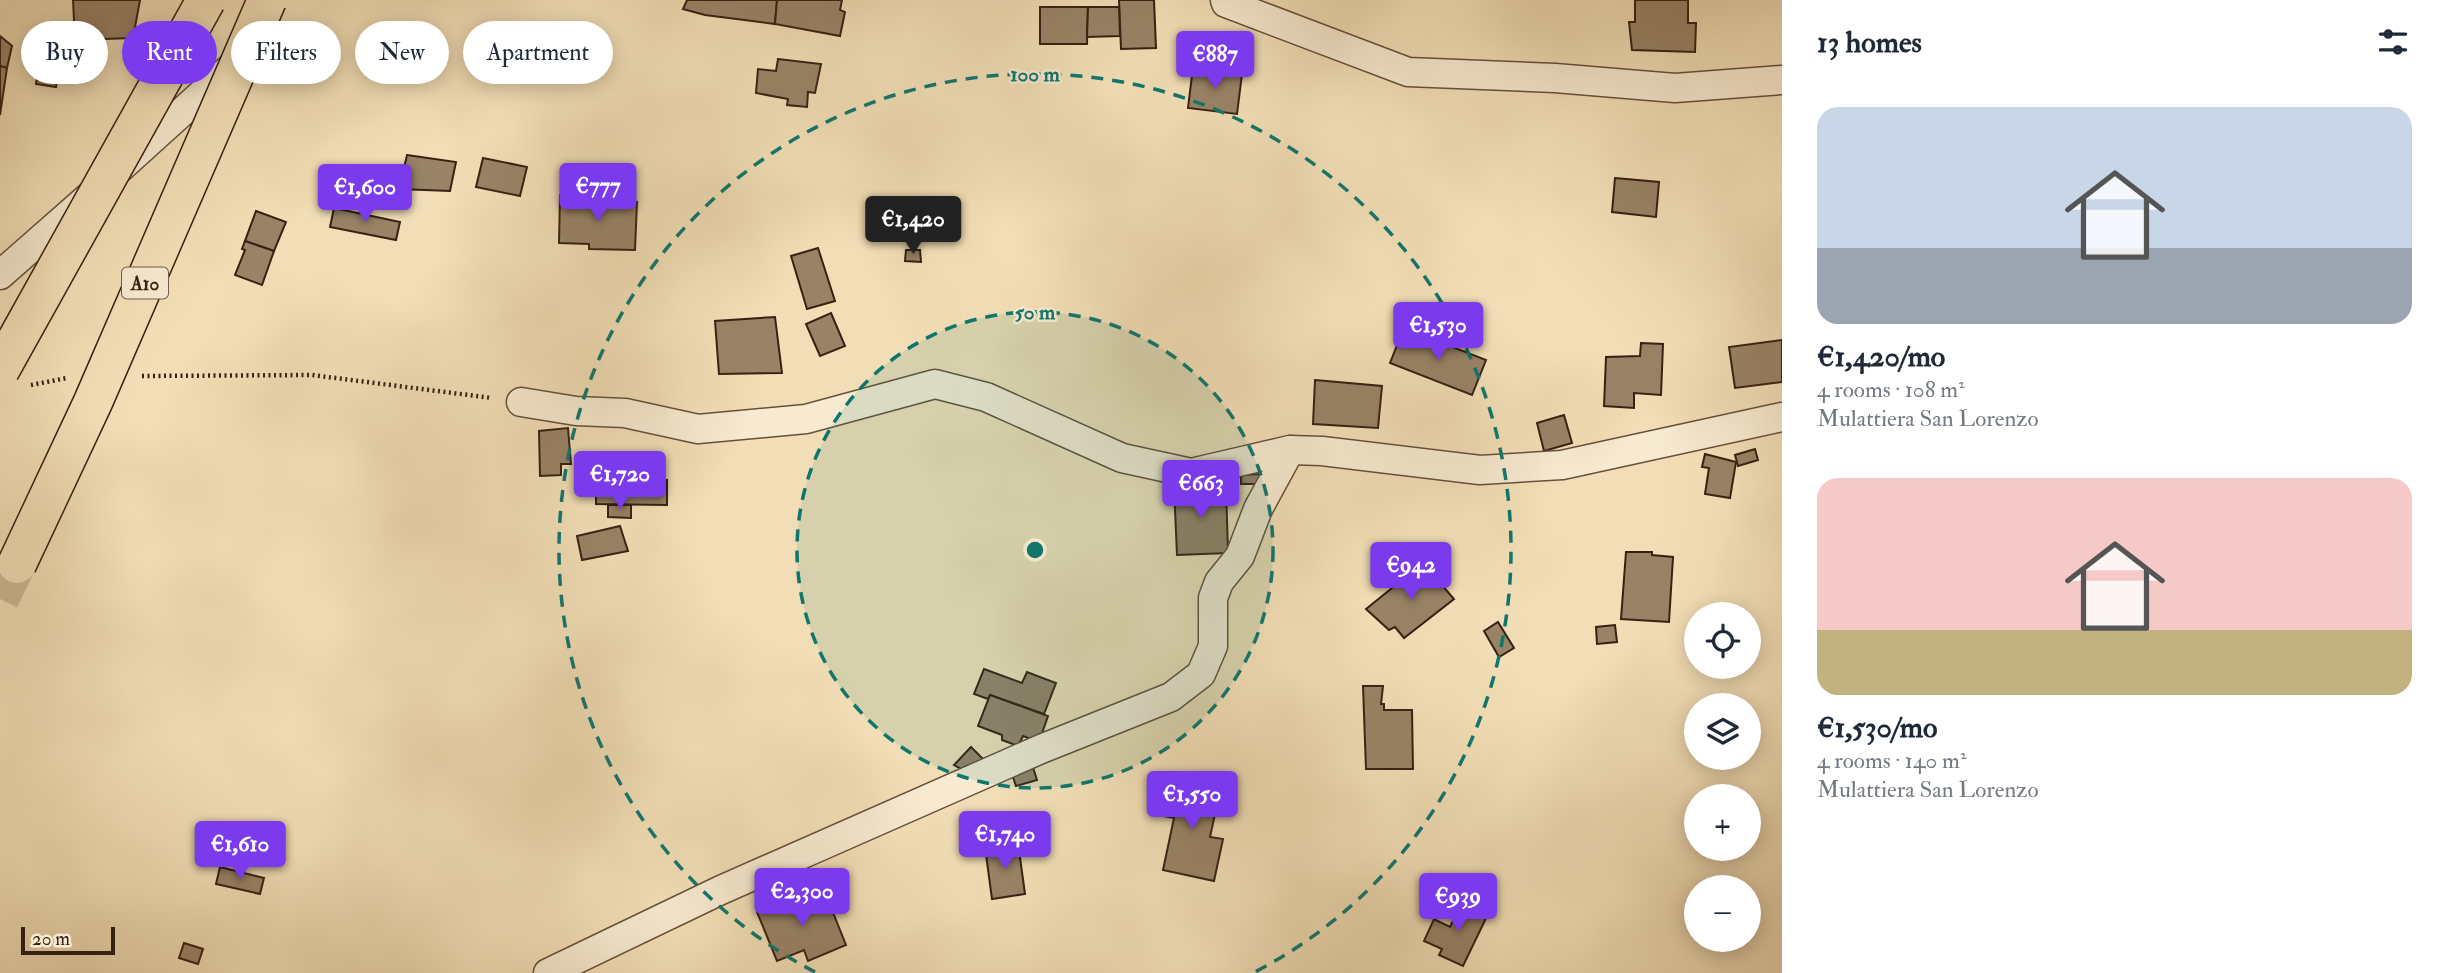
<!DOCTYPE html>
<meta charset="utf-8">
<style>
:root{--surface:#fff;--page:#f6f6f7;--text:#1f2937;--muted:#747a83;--accent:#7c3aed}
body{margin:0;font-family:"IM FELL Double Pica",serif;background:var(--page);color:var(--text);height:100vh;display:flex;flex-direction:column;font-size:26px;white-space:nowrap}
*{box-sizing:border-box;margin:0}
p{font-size:23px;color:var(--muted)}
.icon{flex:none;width:38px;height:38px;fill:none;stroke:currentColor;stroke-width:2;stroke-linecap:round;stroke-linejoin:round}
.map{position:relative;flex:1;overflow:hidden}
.panel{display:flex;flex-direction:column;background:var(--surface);width:665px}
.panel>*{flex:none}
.hud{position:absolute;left:21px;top:21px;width:665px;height:63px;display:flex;gap:14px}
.fabs{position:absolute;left:1684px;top:602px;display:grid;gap:14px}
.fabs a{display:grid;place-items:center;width:77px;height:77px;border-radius:50%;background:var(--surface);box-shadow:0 4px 18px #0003;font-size:35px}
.scale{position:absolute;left:21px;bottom:18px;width:94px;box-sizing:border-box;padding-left:7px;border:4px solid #382012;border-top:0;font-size:19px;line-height:24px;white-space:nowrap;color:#382012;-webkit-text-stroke:5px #f7ead0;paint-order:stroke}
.price{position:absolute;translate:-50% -60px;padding:0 16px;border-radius:7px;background:var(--accent);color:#fff;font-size:23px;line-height:46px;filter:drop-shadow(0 2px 4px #0008)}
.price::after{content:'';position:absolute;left:50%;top:42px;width:21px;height:16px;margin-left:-10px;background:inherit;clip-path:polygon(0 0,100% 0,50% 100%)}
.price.current{background:#222;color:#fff}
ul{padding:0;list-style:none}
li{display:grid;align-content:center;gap:14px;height:371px;padding:0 35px}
li span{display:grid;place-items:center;height:217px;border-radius:21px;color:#555}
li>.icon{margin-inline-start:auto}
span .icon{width:126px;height:126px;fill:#fffc;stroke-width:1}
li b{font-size:30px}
h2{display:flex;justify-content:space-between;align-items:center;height:84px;padding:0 35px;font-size:30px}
.chip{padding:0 24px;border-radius:32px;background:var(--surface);box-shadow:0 4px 18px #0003;font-size:24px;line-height:63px}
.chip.current{background:var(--accent);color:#fff}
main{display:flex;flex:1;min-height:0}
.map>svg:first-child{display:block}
.building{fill:#998367;stroke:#382012;stroke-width:2}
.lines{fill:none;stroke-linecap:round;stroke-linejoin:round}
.motorway-tunnel{stroke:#cdb895;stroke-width:38;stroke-dasharray:38 19;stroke-linecap:butt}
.minor-casing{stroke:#66503b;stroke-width:31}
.path{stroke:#382012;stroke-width:4.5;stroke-dasharray:2 3.5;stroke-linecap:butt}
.minor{stroke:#f7ead0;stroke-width:28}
.motorway-bridge-casing{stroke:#382012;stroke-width:41;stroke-linecap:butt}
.motorway-bridge{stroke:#f2deb6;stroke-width:38}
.ring{fill:none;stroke:#0f766e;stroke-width:3.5;stroke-dasharray:12 9}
.labels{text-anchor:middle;stroke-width:5;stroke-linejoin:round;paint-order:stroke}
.shield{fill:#f7ead0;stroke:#715d4b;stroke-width:2}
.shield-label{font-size:19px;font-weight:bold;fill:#382012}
.centre{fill:#0f766e;stroke:#f7ead0;stroke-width:3.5}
.ring-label{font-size:21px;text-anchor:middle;font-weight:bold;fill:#0f766e;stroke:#f7ead0;stroke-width:5;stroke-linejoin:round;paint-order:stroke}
</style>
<main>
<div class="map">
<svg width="1782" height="973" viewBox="0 0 1782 973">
<rect width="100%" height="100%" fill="#f2deb6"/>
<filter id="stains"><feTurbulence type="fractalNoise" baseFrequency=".00286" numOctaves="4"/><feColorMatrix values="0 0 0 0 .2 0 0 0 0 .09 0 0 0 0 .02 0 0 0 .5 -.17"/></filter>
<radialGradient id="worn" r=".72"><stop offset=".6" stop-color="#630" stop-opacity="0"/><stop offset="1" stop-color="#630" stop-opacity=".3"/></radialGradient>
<!-- building -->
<g class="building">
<path d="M73 0H140L133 38 75 40Z"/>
<path d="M687 0H777L775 24 705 15 683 9Z"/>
<path d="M777 0H842L840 10 845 12 840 36 775 24Z"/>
<path d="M1119 0H1154L1156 48 1121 49Z"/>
<path d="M1635 0H1688V23H1696L1695 52 1632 50 1629 22H1635Z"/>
<path d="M1040 7H1088L1087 44H1040Z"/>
<path d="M1088 7H1119L1120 36 1087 37Z"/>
<path d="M0 36 12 46 7 68 0 66Z"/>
<path d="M778 59 821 64 815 93 808 92 807 107 787 105 788 99 756 93 758 69 776 71Z"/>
<path d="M0 66 7 68 0 115Z"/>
<path d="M39 66 59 68 56 87 36 84Z"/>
<path d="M1193 67 1242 74 1237 114 1188 108Z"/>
<path d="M407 155 456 162 450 191 399 189Z"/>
<path d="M483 158 527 167 520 196 476 187Z"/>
<path d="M1615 178 1659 182 1656 217 1612 212Z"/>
<path d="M560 195 637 202 635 250 589 249V244L559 243Z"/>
<path d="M334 208 400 222 396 240 330 227Z"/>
<path d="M256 211 286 222 274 251 245 241Z"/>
<path d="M892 215 893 225H878L877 216Z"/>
<path d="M245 241 274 251 262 285 235 275 245 250 242 249Z"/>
<path d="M818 248 835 301 807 309 791 256Z"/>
<path d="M906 250H920L921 262 905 261Z"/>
<path d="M831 313 845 346 820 356 806 324Z"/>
<path d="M775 317 782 373 719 374 715 321Z"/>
<path d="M1404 328 1486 360 1472 395 1390 363Z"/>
<path d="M1782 340V382L1735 388 1729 347Z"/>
<path d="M1641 343 1663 344 1661 395 1634 393V408L1604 406 1606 357 1640 356Z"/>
<path d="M1315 380 1382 386 1378 428 1313 424Z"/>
<path d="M1564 415 1572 443 1544 451 1537 423Z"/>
<path d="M568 428 571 464H561V475L540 476 539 431Z"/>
<path d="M1755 449 1758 460 1738 466 1735 455Z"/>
<path d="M1705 454 1736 462 1730 498 1705 494 1709 468 1702 467Z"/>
<path d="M1261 474V484H1241V475Z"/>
<path d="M596 480H667V505L596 504Z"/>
<path d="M1226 485 1228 553 1177 555 1174 487Z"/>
<path d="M608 505H631V518L608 517Z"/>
<path d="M620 526 628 551 582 560 577 536Z"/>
<path d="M1626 552H1652V555L1673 557 1669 622 1621 619Z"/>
<path d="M1423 563 1454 599 1404 638 1395 627 1389 630 1366 609Z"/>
<path d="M1498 622 1514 648 1499 657 1484 631Z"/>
<path d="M1615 625 1617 642 1597 644 1596 627Z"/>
<path d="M984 669 1022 683 1027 672 1056 683 1044 714 990 695 988 699 974 694Z"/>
<path d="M1363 686H1383L1381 704H1384V710H1412L1413 769H1366Z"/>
<path d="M990 695 1048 716 1039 742 1023 736 1018 746 1002 740V735L978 726Z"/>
<path d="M971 747 983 759 970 774 954 765Z"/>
<path d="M1032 764 1037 780 1016 786 1011 771Z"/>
<path d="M1171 781 1220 791 1210 837 1223 839 1214 881 1163 870 1174 818 1163 816Z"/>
<path d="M1018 843 1025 894 992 899 985 847Z"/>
<path d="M220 867 264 878 260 894 216 884Z"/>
<path d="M826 895 846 945 808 961 804 950 777 961 757 912 796 896 800 905Z"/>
<path d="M1463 900 1489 912 1463 966 1439 955 1442 949 1424 941 1434 919 1450 927Z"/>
<path d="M184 943 203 949 198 964 179 958Z"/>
</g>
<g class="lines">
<!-- motorway-tunnel -->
<path class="motorway-tunnel" d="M0 599 17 564"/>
<defs>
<g id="minor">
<path d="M1225 0 1226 3 1408 72 1555 78 1675 88 1782 80"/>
<path d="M120 168 235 64"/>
<path d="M0 275 90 196"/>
<path d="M521 402 576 411 625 413 698 429 806 419 935 384 986 397 1122 458 1191 473 1290 450 1322 451 1480 470 1562 465 1782 417"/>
<path d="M548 973 721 890 1041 749 1171 697 1201 674 1213 646V598L1219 582 1240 556 1258 509 1290 450"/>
</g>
</defs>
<!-- minor casing -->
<use href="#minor" class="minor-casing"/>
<!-- path -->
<g class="path">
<path d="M142 376 312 375 492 398"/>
<path d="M31 385 67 378"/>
</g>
<!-- minor -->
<use href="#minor" class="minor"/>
<defs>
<g id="motorway-bridge">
<path d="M0 370 206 0"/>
<path d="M17 564 93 402 267 0"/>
</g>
</defs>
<!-- motorway-bridge casing -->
<use href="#motorway-bridge" class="motorway-bridge-casing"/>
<!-- motorway-bridge -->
<use href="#motorway-bridge" class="motorway-bridge"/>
</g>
<!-- distance rings -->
<circle cx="1035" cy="550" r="238" fill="#0f766e" fill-opacity=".12"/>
<g class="ring">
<circle cx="1035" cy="550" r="238"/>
<path d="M815 972A476 476 0 1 1 1255 972"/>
</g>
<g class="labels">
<!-- shield labels -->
<rect class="shield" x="122" y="267.5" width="46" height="31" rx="5"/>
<g class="shield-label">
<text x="145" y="290">A10</text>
</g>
</g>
<circle cx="1035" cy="550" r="10" class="centre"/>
<g class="ring-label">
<text x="1035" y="81">100 m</text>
<text x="1035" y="319">50 m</text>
</g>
<rect width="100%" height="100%" filter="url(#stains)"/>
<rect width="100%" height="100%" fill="url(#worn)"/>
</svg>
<div class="fabs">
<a><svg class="icon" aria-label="locate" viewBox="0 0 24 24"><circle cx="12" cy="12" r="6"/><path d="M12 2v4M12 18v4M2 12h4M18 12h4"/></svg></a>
<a><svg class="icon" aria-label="layers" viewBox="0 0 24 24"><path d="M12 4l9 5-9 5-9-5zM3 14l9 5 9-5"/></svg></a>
<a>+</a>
<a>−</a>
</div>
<div class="scale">20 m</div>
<b class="price" style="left:1215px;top:91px">€887</b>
<b class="price" style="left:598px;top:223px">€777</b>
<b class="price" style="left:365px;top:224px">€1,600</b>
<b class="price current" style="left:913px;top:256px">€1,420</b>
<b class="price" style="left:1438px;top:362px">€1,530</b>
<b class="price" style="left:620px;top:511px">€1,720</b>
<b class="price" style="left:1201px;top:520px">€663</b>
<b class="price" style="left:1411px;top:602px">€942</b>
<b class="price" style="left:1192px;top:831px">€1,550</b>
<b class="price" style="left:1005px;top:871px">€1,740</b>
<b class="price" style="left:240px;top:881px">€1,610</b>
<b class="price" style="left:802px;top:928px">€2,300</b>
<b class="price" style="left:1458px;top:933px">€939</b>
<div class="hud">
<a class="chip">Buy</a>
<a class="chip current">Rent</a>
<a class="chip">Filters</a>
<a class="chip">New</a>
<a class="chip">Apartment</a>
</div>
</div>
<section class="panel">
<h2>13 homes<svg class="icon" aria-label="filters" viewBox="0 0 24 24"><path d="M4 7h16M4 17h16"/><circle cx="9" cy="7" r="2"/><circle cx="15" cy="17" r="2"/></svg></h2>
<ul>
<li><span style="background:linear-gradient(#c9d6e8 65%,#9aa5b1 0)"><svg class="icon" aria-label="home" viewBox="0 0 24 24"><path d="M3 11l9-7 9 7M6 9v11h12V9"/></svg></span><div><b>€1,420/mo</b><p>4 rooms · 108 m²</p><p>Mulattiera San Lorenzo</p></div></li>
<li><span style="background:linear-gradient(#f6c9c9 70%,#c2b280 0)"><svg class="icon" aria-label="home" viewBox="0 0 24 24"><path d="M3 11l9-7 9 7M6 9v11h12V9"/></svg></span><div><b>€1,530/mo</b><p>4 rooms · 140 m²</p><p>Mulattiera San Lorenzo</p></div></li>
</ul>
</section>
</main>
